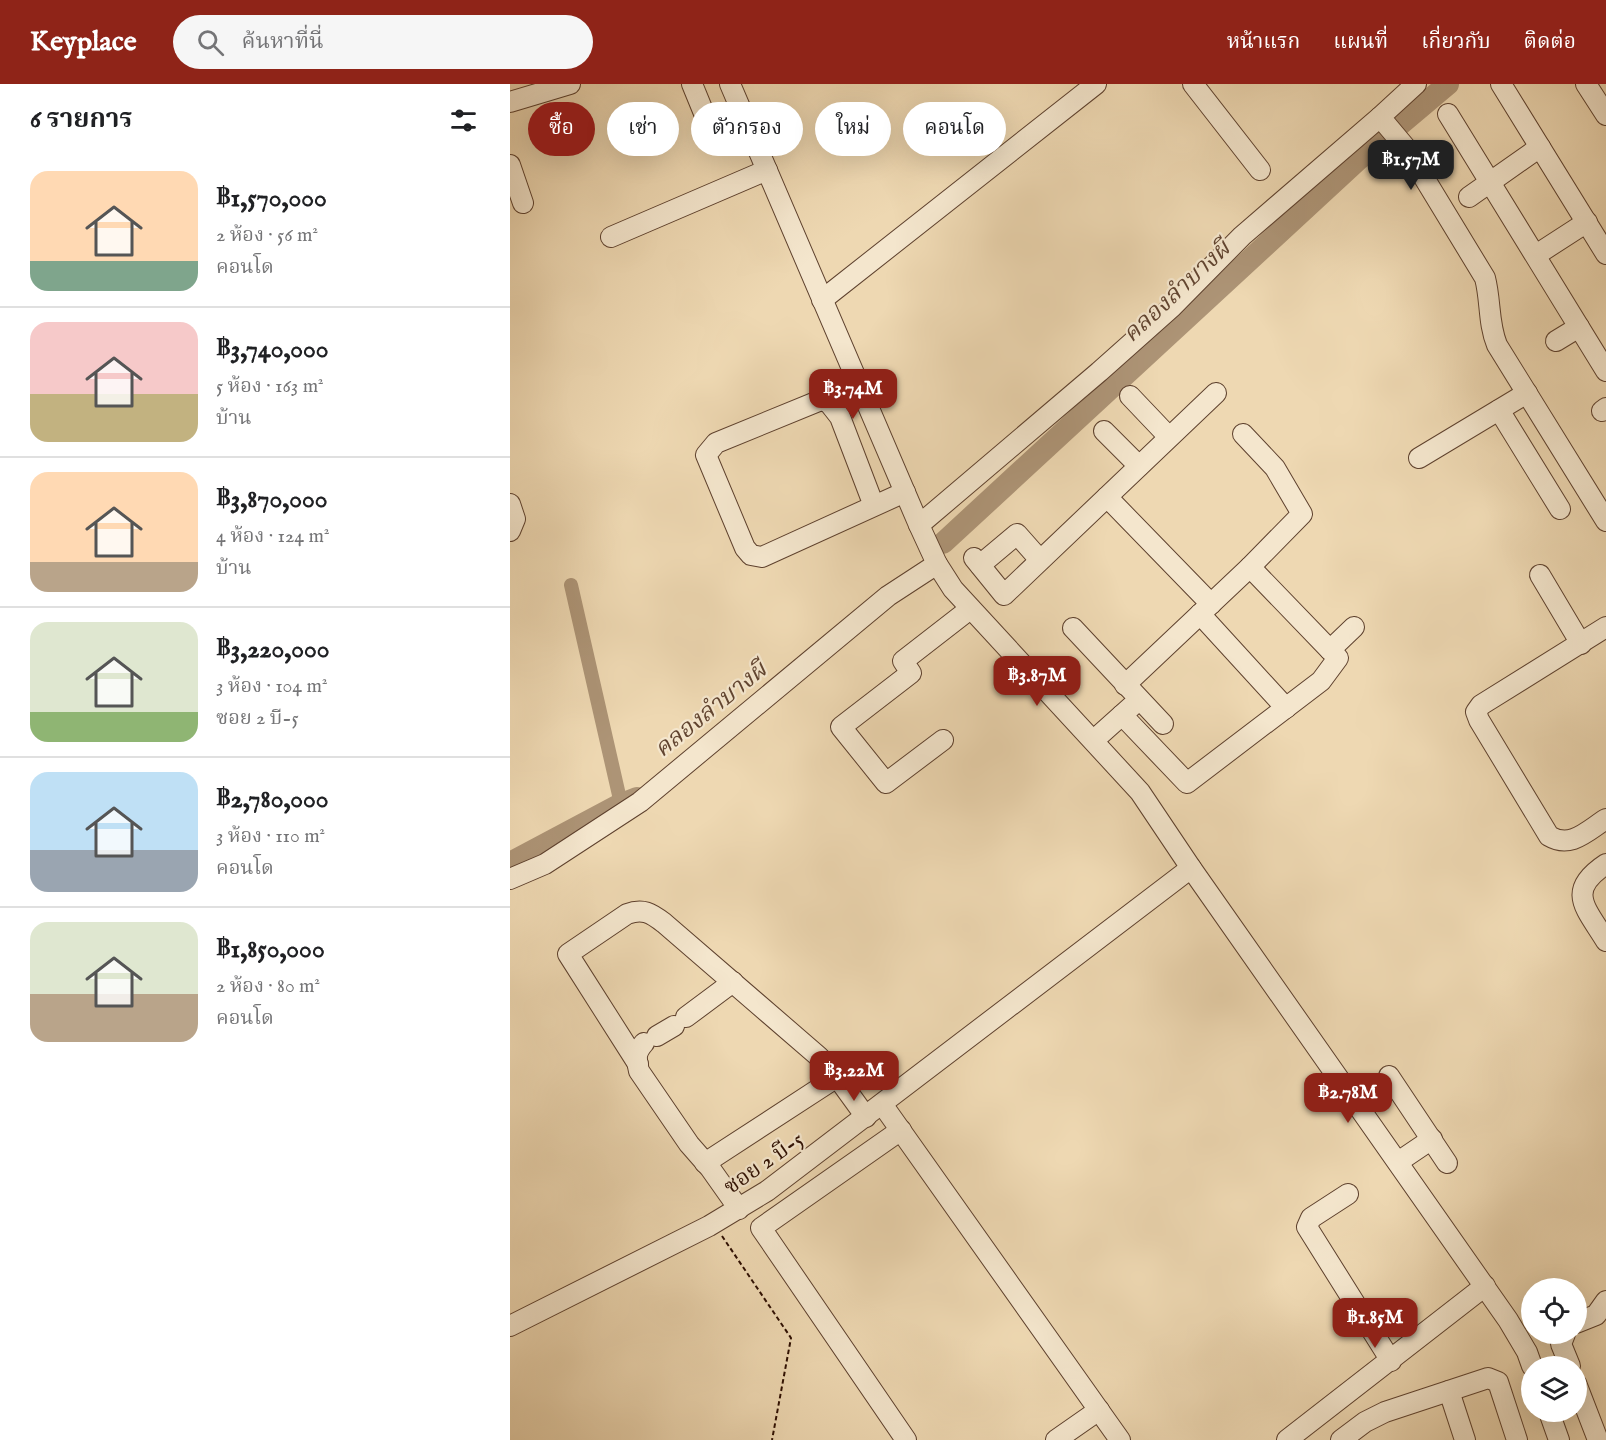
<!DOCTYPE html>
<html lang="th">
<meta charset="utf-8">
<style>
:root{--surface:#fff;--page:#f6f6f6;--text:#202124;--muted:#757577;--line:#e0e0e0;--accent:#8f2418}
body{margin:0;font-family:"IM FELL English","Noto Serif Thai",serif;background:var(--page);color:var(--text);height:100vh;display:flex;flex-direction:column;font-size:22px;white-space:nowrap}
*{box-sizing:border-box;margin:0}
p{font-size:20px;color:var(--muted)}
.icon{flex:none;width:33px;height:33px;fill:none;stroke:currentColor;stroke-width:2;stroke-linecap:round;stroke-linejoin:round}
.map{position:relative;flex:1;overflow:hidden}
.details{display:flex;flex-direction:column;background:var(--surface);width:510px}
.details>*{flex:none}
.hud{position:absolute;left:18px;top:18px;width:570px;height:54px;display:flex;gap:12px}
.controls{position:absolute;left:1011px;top:1194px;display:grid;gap:12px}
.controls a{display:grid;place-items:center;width:66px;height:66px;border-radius:50%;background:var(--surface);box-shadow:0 6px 24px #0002;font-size:30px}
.price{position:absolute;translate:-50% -51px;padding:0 14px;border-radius:12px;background:var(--accent);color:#fff;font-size:20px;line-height:39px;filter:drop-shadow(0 2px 3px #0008)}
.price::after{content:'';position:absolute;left:50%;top:36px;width:18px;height:14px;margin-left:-9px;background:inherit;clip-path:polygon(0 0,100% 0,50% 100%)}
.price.active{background:#222;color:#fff}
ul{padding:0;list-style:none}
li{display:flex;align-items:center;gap:18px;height:150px;padding:0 30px}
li+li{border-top:2px solid var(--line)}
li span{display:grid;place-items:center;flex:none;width:168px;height:120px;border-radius:18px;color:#555}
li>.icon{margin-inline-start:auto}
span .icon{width:72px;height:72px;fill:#fffc;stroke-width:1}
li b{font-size:26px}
h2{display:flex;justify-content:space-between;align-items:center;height:72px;padding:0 30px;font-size:26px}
.tag{padding:0 21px;border-radius:27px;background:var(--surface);box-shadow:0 6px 24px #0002;font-size:21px;line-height:54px}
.tag.active{background:var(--accent);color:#fff}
header{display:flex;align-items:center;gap:36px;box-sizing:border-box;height:84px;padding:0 30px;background:var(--accent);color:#fff}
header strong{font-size:28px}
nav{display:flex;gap:33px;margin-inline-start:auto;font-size:21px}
.search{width:420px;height:54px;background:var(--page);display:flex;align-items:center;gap:15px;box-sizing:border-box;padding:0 21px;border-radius:33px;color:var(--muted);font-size:22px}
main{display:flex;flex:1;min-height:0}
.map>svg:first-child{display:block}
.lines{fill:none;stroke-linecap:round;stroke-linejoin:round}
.canal{stroke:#ad9476;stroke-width:14}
.river{stroke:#ad9476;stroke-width:22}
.minor-casing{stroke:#5e412e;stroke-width:22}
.path{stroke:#2e0f02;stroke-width:2;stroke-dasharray:4.5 3;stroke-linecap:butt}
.minor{stroke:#f4e6cd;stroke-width:20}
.labels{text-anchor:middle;stroke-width:4.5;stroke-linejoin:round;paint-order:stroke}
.street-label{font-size:22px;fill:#2e0f02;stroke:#f4e6cd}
.water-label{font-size:24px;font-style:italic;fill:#614430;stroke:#f4e6cd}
</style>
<header>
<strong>Keyplace</strong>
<div class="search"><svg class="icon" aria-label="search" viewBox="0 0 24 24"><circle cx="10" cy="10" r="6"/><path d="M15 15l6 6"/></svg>ค้นหาที่นี่</div>
<nav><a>หน้าแรก</a><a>แผนที่</a><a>เกี่ยวกับ</a><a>ติดต่อ</a></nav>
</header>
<main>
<section class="details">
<h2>6 รายการ<svg class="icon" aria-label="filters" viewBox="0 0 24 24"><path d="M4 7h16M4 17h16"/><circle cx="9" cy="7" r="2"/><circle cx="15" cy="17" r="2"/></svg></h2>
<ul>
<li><span style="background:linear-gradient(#ffd9b3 75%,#7fa58c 0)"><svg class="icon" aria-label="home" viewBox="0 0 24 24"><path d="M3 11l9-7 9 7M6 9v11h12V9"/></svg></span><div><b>฿1,570,000</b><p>2 ห้อง · 56 m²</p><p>คอนโด</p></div></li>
<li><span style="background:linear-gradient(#f6c9c9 60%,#c2b280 0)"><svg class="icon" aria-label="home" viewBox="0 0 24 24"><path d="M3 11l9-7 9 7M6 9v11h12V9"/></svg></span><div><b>฿3,740,000</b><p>5 ห้อง · 163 m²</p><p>บ้าน</p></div></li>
<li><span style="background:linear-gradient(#ffd9b3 75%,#b9a48a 0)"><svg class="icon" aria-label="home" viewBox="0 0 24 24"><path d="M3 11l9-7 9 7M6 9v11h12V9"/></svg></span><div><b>฿3,870,000</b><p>4 ห้อง · 124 m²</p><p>บ้าน</p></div></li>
<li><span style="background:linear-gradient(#dfe7d0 75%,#8fb573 0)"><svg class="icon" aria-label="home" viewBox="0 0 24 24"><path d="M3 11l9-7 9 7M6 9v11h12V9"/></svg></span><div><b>฿3,220,000</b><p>3 ห้อง · 104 m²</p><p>ซอย 2 บี-5</p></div></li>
<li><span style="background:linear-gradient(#bfe0f5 65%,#9aa5b1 0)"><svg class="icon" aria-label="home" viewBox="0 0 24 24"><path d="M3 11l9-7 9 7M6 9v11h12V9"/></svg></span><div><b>฿2,780,000</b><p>3 ห้อง · 110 m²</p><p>คอนโด</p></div></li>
<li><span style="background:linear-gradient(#dfe7d0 60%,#b9a48a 0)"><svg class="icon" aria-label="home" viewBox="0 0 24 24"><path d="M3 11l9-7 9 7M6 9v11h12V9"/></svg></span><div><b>฿1,850,000</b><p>2 ห้อง · 80 m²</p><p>คอนโด</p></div></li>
</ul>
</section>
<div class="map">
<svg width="1096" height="1356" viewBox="0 0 1096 1356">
<rect width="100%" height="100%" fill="#eed8b2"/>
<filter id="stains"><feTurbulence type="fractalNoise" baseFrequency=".00333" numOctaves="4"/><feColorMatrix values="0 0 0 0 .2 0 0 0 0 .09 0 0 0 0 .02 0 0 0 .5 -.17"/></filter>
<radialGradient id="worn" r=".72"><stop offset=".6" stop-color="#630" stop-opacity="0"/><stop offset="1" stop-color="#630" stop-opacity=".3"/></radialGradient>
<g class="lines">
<!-- canal -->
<path class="canal" d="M61 501 109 711V721"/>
<!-- river -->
<g class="river">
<path d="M433 459 849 75 938 0"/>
<path d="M0 779 109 721 127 714"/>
</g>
<defs>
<g id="minor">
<path d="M182 0 198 39 231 25"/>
<path d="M220 0 409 441 427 480 443 505 630 708 681 784 998 1236 1017 1268 1022 1282"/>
<path d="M683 0 750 86"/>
<path d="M906 0 870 33 896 64 975 194C981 217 978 239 987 261L1096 437"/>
<path d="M991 0 1096 170"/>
<path d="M1076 0 1096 31"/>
<path d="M0 18 60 0"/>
<path d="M938 30 1096 287"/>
<path d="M0 81 13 119"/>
<path d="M959 113 1030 63"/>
<path d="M101 153 257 86"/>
<path d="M1026 171 1077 138"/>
<path d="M312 216 586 0"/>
<path d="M1046 257 1069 243"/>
<path d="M620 312 659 353"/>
<path d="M989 326 1050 425"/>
<path d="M1092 327 1096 324"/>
<path d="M594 347 629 382"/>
<path d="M909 374 1017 309"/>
<path d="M597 413 701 520"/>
<path d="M0 420 5 435 0 447"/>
<path d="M364 422 330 333 319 319 311 316 206 359 196 371 235 464 241 471 252 473 395 408"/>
<path d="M409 441 589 288 662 223 732 152 870 33"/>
<path d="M464 474 494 511 706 309"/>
<path d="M470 481 507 450 530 476"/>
<path d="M740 483 820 566"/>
<path d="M1030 491 1071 560"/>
<path d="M690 530 776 624"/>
<path d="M1096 543 971 621 966 628 969 636 1039 752C1061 765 1077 747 1096 735"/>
<path d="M563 544 653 640"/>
<path d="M615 601 740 483 792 430 765 384 733 350"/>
<path d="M612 631 677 699 811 597 828 574 820 566 844 543"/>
<path d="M433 656 376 699 331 643 401 589 393 577 460 525"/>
<path d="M584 656 622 622"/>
<path d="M1096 780C1055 807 1076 824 1096 857"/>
<path d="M0 795 35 780 130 718 378 512 427 480"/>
<path d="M176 933 223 898"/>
<path d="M147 952 164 942"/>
<path d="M134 959C125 969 126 974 129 987L179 1060 200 1084 229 1125"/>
<path d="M128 980 58 870 117 830C133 824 141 829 154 839L308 972 322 986 356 1033"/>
<path d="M879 992 937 1079"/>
<path d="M372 1020 610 1356"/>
<path d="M391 1046 251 1144 396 1356"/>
<path d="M888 1078 922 1055"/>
<path d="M195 1079 327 993"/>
<path d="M838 1110 801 1134 797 1143 881 1277"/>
<path d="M1066 1239 1086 1231 1096 1217"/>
<path d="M0 1242 199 1142 257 1107 681 784"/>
<path d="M1055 1250 1051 1260 1060 1282"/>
<path d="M1066 1299 1088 1356"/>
<path d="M939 1307 955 1356"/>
<path d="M1039 1328 1049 1356"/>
<path d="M546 1356 589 1326"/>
<path d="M777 1356 975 1202"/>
<path d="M831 1356 855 1338 875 1328 978 1294 988 1298 1007 1356"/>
</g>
</defs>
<!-- minor casing -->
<use href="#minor" class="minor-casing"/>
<!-- path -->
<path class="path" d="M212 1152 281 1254 262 1356"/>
<!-- minor -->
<use href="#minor" class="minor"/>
</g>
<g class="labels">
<!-- street labels -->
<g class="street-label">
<text transform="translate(253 1078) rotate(-35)" y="8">ซอย 2 บี-5</text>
</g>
<!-- water labels -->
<g class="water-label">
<text transform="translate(666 207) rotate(-43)" y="8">คลองลำบางผี</text>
<text transform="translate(200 625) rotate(-39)" y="8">คลองลำบางผี</text>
</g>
</g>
<rect width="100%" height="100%" filter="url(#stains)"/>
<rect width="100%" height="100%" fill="url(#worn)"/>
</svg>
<div class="controls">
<a><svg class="icon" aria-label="locate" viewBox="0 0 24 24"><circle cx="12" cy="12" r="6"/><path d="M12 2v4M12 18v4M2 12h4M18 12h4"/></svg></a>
<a><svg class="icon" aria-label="layers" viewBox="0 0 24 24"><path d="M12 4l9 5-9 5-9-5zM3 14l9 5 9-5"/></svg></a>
</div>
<b class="price active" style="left:901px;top:107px">฿1.57M</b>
<b class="price" style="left:343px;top:336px">฿3.74M</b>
<b class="price" style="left:527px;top:623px">฿3.87M</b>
<b class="price" style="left:344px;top:1018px">฿3.22M</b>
<b class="price" style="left:838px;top:1040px">฿2.78M</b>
<b class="price" style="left:865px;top:1265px">฿1.85M</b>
<div class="hud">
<a class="tag active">ซื้อ</a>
<a class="tag">เช่า</a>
<a class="tag">ตัวกรอง</a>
<a class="tag">ใหม่</a>
<a class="tag">คอนโด</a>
</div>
</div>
</main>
